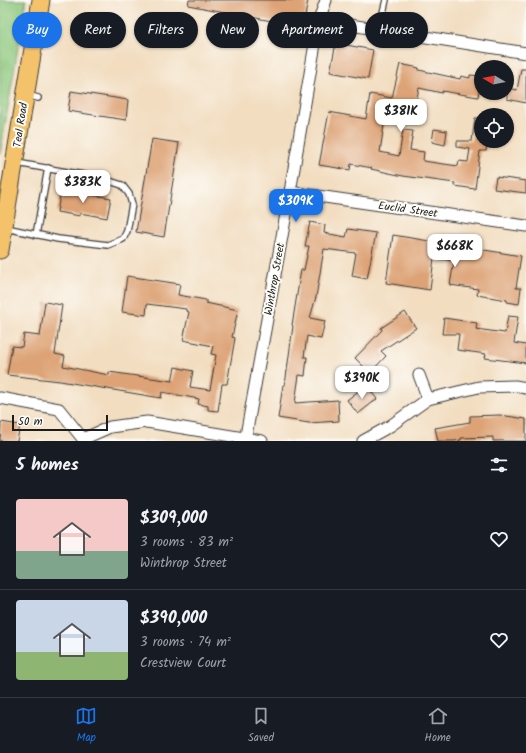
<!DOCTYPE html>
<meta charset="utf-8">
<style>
:root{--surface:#171b24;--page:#20242c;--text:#f1f3f6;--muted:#9ea1a6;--line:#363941;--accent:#1a73e8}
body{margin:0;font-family:Kalam,sans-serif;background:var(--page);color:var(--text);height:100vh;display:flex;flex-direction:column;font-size:15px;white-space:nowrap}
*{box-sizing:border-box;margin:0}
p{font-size:13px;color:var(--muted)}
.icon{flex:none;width:22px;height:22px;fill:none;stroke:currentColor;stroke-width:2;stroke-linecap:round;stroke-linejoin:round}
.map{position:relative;height:441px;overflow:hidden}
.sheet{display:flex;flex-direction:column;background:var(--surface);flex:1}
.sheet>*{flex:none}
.banner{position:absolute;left:12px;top:12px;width:502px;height:36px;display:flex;gap:8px}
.needle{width:26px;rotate:280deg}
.fabs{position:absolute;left:474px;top:60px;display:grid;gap:8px}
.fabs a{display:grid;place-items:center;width:40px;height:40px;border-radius:50%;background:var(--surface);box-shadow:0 1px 3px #0004;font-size:20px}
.scale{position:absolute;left:12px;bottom:10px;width:96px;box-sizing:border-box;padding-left:4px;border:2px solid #1c1c1c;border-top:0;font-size:11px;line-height:14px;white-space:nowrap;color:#1c1c1c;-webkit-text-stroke:3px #fdfcf7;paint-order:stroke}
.price{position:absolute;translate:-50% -34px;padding:0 9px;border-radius:8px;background:#fff;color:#222;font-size:13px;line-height:26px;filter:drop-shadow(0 1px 2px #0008)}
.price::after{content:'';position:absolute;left:50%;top:24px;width:12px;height:9px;margin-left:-6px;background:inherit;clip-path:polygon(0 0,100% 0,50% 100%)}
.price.current{background:var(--accent);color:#fff}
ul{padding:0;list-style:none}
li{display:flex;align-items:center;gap:12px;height:100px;padding:0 16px}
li+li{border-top:1px solid var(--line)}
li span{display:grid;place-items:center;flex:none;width:112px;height:80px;border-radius:4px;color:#555}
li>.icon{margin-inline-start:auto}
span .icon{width:48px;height:48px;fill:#fffc;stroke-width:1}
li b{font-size:17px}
h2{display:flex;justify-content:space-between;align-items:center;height:48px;padding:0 16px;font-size:17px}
.chip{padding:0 14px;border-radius:18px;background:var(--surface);box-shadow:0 1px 3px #0004;font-size:14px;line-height:36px}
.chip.current{background:var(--accent);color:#fff}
.dock{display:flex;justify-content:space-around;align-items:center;height:56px;border-top:1px solid var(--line);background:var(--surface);font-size:11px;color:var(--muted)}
.dock a{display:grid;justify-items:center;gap:2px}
.dock .current{color:var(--accent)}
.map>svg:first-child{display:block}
.green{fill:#8bc67b;stroke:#54714c}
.building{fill:#dda376}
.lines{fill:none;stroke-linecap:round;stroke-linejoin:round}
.lane-casing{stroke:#3c3935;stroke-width:8}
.street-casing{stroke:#3c3935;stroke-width:13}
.primary-casing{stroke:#3c3935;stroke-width:19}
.lane{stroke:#fff;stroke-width:5.5}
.street{stroke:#fff;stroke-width:11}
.primary{stroke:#f3c26a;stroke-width:17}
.labels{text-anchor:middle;stroke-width:4;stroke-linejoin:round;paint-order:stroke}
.street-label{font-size:11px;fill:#1c1c1c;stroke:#fdfcf7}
</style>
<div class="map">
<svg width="526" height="441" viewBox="0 0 526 441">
<rect width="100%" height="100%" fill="#fdfcf7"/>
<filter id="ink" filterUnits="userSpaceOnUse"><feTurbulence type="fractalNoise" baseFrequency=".025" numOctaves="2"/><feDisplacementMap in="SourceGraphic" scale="8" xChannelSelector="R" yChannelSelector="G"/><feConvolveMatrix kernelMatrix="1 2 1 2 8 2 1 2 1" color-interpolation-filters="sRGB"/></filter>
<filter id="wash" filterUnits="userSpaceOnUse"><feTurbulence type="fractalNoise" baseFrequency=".012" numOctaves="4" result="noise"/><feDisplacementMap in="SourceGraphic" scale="16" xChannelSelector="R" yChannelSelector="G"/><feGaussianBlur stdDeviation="0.9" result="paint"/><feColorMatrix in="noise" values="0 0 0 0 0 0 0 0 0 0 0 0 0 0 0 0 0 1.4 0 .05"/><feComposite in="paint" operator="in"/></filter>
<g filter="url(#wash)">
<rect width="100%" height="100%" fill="#f2ddc0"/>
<!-- green -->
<path class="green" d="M0 0H26L0 155Z"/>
<g id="blocks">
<!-- building -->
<g class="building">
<path d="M189 0H308L303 27 188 5Z"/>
<path d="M336 43 373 50 368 79 330 72Z"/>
<path d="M400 64 419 68V70L460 79 461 76 470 78V75L481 76 478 97 442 91V93L419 88 413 117 386 111 380 152 399 156 403 130 413 131 410 150 424 152 423 161 458 166 459 161 468 162 470 149 457 147V141H472L475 118H481V141H487L486 151H480L475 189 455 186V183L403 176 371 169 372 168 351 164 350 170 319 165 329 112 366 119 370 94 392 98Z"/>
<path d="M521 69H526V103L507 99V88L517 90Z"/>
<path d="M71 91 128 100 126 120 68 111Z"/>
<path d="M434 129 447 131 445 145 432 142Z"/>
<path d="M152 139 179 143 164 237 136 232Z"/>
<path d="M496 177 526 181V193L494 189Z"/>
<path d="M61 190 111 198 107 218 80 213V216L57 212Z"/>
<path d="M310 222 325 225 324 233 346 237 348 229 376 233 367 279 352 276 356 253 324 249 316 297 310 318 325 321 321 339 307 336 304 357H307L305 376 299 375 295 403 338 400 339 421 309 423 278 418 283 385H285L293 326 292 325 301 270H304L309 246H305Z"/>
<path d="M393 235 521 256 516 288H521L519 304 507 302V300L477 295 478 289 450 285 454 261 434 258 430 290 386 283Z"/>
<path d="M127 276 180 284 178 295 206 300V303L238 310 232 337 235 338 227 384H222L218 411 208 410V406L198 404 199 399 162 392 161 398 60 381 7 375 12 346 22 347 24 334 40 336 45 302 62 305 55 354 65 356 63 366 109 375V372L172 381 175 367 193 371 190 387 210 390 216 355 211 354 213 346 183 340 189 312 186 311V309L147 304 146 315 122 312Z"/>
<path d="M405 312 416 328 381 351 386 356 370 373 355 358 382 330 381 328Z"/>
<path d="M508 316 518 317 514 343 526 345V363L485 358 486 354 457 350 459 334H442L444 318 477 323 476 329 505 333Z"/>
<path d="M366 385 377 399 358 414 347 400Z"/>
<path d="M500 415 526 419V441H493V437L461 438V440L454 441H438L435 428 470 422V416Z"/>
<path d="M1 422 20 425 17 441H0Z"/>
</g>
</g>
</g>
<g filter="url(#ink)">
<use href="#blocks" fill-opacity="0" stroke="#3c3935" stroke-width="1"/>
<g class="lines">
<defs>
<g id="lane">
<path d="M379 29 386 0"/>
<path d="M27 95 38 98"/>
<path d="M6 228 58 239 108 245 123 239 127 231 132 204 129 194 122 185 100 178 17 163"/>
<path d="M36 235 48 168"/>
</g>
<g id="street">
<path d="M319 20 526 53"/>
<path d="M290 192 526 226"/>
<path d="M419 375 428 399"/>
<path d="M0 398 59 409 83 439 110 427 147 422 262 441"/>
<path d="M245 441 290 192 319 20 326 0"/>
<path d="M363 441 390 426 428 399 479 387 515 386 526 388"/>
</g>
<path id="primary" d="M0 250 41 0"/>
</defs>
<!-- lane casing -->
<use href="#lane" class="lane-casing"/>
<!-- street casing -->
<use href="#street" class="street-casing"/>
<!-- primary casing -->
<use href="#primary" class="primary-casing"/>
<!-- lane -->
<use href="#lane" class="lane"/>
<!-- street -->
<use href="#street" class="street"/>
<!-- primary -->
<use href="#primary" class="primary"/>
</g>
</g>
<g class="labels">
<!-- street labels -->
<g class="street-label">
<text transform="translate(20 125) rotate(-81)" y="4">Teal Road</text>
<text transform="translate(408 209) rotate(8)" y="4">Euclid Street</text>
<text transform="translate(274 279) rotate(-80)" y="4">Winthrop Street</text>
</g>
</g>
</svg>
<div class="fabs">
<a><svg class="needle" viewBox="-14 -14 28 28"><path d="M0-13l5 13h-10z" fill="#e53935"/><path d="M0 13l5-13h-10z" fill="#9ea1a6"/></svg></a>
<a><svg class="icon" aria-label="locate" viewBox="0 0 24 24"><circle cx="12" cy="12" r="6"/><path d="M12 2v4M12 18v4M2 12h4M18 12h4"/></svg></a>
</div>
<div class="scale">50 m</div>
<b class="price" style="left:401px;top:133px">$381K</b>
<b class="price" style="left:83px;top:204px">$383K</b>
<b class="price current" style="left:296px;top:223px">$309K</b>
<b class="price" style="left:455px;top:268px">$668K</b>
<b class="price" style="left:362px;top:400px">$390K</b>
<div class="banner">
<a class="chip current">Buy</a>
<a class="chip">Rent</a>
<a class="chip">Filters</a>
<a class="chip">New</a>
<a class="chip">Apartment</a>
<a class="chip">House</a>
</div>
</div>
<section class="sheet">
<h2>5 homes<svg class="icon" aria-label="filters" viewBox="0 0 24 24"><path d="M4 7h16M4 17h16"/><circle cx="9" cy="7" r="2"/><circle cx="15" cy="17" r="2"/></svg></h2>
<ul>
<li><span style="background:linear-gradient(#f6c9c9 65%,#7fa58c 0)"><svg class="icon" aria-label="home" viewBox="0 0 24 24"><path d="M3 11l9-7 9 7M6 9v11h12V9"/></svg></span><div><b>$309,000</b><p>3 rooms · 83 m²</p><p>Winthrop Street</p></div><svg class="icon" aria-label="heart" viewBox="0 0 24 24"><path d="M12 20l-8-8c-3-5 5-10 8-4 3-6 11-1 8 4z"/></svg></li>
<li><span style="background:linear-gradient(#c9d6e8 65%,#8fb573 0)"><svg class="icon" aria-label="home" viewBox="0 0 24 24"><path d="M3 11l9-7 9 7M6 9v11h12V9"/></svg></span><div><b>$390,000</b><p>3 rooms · 74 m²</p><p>Crestview Court</p></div><svg class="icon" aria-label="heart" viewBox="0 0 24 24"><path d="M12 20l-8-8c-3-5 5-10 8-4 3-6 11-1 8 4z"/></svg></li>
</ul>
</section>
<nav class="dock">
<a class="current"><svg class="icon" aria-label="map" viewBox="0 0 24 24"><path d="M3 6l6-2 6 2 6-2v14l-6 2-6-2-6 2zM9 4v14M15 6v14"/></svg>Map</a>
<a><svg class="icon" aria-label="saved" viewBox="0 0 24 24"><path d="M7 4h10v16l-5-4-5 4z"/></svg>Saved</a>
<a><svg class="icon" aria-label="home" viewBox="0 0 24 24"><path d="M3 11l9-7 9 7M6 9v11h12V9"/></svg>Home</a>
</nav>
